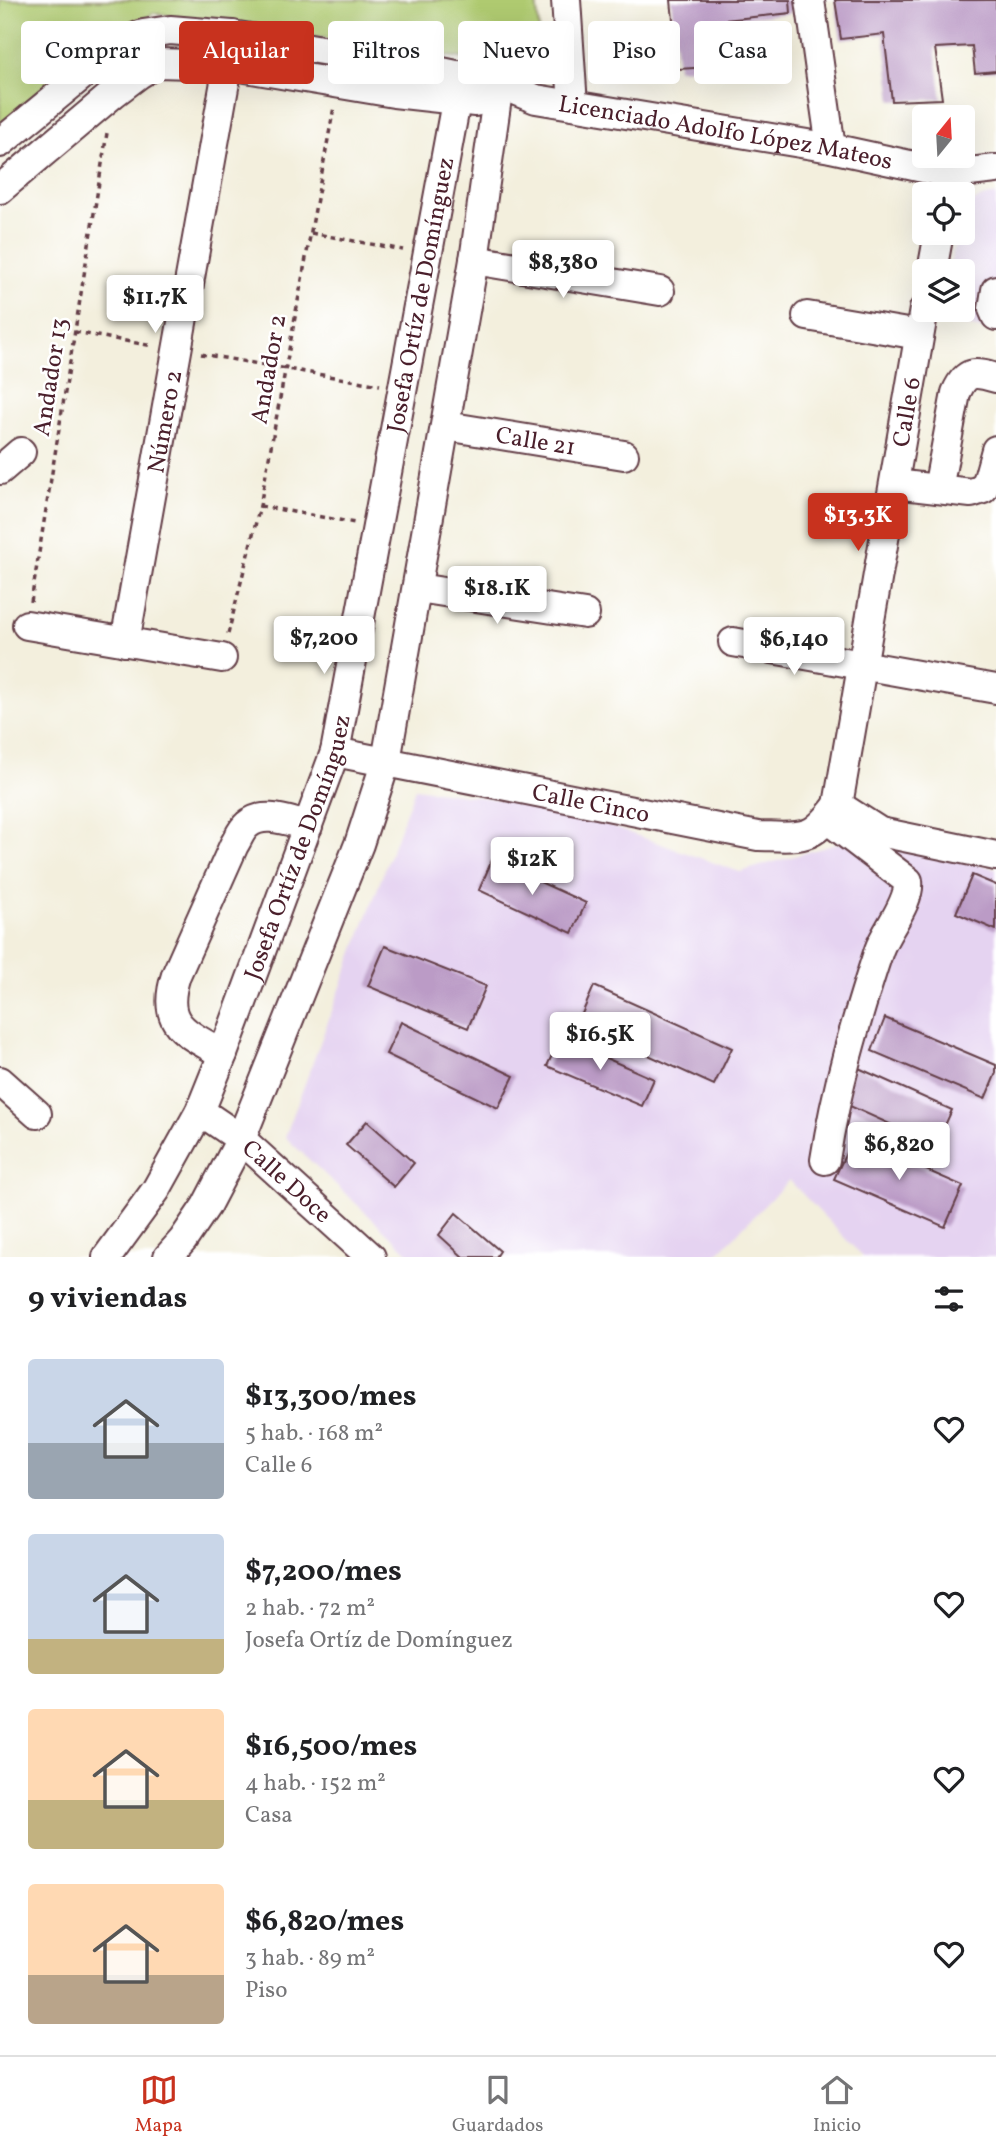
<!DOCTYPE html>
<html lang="es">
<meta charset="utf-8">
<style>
:root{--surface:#fff;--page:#f2f2f2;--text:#202124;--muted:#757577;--line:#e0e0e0;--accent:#c8321e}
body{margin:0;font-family:Vollkorn,serif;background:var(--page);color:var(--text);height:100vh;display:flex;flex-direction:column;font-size:26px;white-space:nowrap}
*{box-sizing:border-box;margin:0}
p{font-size:23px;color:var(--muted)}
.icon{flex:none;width:38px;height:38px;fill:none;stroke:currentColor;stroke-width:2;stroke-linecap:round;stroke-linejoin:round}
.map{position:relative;height:1257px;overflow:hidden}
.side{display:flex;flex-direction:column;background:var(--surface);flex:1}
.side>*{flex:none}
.guide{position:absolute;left:21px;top:21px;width:956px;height:63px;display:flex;gap:14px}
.needle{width:46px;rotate:18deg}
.tools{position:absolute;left:912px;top:105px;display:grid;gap:14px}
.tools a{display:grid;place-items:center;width:63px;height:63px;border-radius:7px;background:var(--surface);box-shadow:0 7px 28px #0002;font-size:35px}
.price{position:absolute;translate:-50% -60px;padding:0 16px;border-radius:7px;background:#fff;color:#222;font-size:23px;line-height:46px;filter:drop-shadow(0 2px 4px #0008)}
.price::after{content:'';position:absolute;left:50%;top:42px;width:21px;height:16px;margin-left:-10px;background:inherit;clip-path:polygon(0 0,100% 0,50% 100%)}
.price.current{background:var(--accent);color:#fff}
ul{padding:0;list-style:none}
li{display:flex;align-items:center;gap:21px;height:175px;padding:0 28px}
li span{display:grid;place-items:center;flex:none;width:196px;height:140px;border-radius:7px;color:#555}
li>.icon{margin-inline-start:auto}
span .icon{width:84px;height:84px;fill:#fffc;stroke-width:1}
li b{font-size:30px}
h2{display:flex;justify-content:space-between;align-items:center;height:84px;padding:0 28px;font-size:30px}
.tag{padding:0 24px;border-radius:7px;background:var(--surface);box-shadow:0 7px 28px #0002;font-size:24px;line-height:63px}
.tag.current{background:var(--accent);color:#fff}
.tab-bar{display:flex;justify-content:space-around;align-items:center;height:98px;border-top:2px solid var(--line);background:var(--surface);font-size:19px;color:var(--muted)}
.tab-bar a{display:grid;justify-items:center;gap:4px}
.tab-bar .current{color:var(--accent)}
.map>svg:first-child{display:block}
.built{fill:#e5d3f1}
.green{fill:#afca70;stroke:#7c744e;stroke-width:2}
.building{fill:#bb9bc6}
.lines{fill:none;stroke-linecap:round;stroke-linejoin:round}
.minor-casing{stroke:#633e46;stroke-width:32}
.path{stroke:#633e46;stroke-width:3.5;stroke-dasharray:5 5;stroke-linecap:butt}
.minor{stroke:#fff;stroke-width:28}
.labels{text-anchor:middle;stroke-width:5;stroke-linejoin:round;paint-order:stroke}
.street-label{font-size:24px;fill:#4a1f2b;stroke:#fff}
</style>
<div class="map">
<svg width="996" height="1257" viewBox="0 0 996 1257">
<rect width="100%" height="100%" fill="#fff"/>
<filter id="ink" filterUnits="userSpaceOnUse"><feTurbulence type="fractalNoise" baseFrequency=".0143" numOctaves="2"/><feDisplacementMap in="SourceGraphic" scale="14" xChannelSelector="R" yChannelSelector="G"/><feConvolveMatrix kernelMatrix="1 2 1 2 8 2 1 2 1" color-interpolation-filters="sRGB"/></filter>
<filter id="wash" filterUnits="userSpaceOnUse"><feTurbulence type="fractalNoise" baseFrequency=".00686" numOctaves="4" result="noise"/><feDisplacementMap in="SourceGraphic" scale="28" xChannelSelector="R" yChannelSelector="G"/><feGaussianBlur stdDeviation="1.57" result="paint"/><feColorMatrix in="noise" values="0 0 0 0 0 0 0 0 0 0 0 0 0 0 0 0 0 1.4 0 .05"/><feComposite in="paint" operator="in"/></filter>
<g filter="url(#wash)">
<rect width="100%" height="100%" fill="#f3efdd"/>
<!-- built -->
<g class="built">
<path d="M996 194V332L938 320 940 310H962V271H949L957 233H962L963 215 966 208 977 200Z"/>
<path d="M415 788 559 808 740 872 849 840 996 868V1257H863L789 1180 714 1257H413L285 1137Z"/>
</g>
<!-- green -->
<path class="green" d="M0 0H536L543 70 153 13 0 138Z"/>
<g id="blocks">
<!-- building -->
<g class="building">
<path d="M671 0H790L791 13 707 22 711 67 678 69Z"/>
<path d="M835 0H996V71L975 73 972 46 935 48 942 99 892 101 884 34 841 39Z"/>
<path d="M492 860 586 903 572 933 479 890Z"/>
<path d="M972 875 996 885V930L956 913Z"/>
<path d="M385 946 486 986 468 1028 368 986Z"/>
<path d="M594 986 732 1048 714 1085 578 1023Z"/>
<path d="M885 1018 996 1065V1073L985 1099 872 1051Z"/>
<path d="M401 1022 514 1076 498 1108 386 1054Z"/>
<path d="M560 1038 654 1079 642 1106 547 1066Z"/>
<path d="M854 1066 952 1110 936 1145 841 1102Z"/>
<path d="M367 1121 414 1163 394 1187 346 1145Z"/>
<path d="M853 1138 963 1186 945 1227 834 1179Z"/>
<path d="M456 1213 500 1251 496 1257H463L439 1235Z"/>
</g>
</g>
</g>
<g filter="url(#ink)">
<use href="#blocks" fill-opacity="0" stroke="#633e46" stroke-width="2"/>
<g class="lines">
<defs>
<g id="minor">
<path d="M566 0 573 105"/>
<path d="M810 0 831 148"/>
<path id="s1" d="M0 143 119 45 143 34 170 30 232 35 394 62 499 84 536 99 831 148 951 174 996 169"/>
<path d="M0 189 114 93 139 74 157 63 228 65 394 93 475 102"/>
<path d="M474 260 660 291"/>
<path d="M932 271 939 233"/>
<path d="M996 290 993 309 996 316"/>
<path d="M807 316 919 335"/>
<path id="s2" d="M446 426 624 455"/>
<path d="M0 470 21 452"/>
<path d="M895 484 971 493 983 489 988 479 996 450"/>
<path d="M938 489 956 393C966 370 974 372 996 378"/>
<path d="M418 588 585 614"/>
<path d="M27 625 222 658"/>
<path id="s3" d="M125 642 228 65 232 35"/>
<path d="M733 642 996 689"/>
<path id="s4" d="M335 752 758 836C774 836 795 839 809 833 821 828 831 814 838 805"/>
<path id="s5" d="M838 805 924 309"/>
<path d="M838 805 880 832 996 856"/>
<path d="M223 1054C185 1032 160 1025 176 975L234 845C238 839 241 830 247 825 263 810 290 822 308 826"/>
<path d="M0 1081 37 1114"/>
<path id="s6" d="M200 1111 241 1139 371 1257"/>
<path d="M825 1160C836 1088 856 1020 879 950 886 930 911 901 908 881L827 819"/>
<path id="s7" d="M107 1257 156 1190 200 1111 223 1054 335 752 461 75"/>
<path d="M168 1257 183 1240 206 1206 241 1139 359 844 386 761 474 260 499 84"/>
</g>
</defs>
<!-- minor casing -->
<use href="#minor" class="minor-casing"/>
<!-- path -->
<g class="path">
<path d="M311 233 403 250"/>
<path d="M75 332 153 346"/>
<path d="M201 354 380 385"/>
<path d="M260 506 355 523"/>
<path d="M31 602 107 133"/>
<path d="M228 634 260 506 334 107"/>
</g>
<!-- minor -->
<use href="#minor" class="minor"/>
</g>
</g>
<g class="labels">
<!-- street labels -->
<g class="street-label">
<text dy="8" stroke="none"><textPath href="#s1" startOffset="774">Licenciado Adolfo López Mateos</textPath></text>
<text dy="8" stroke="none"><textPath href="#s7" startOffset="1022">Josefa Ortíz de Domínguez</textPath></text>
<text transform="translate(268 369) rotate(-80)" y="8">Andador 2</text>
<text transform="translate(50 377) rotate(-81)" y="8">Andador 13</text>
<text dy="8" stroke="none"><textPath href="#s5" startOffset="399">Calle 6</textPath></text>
<text dy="8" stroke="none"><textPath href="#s3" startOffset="224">Número 2</textPath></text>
<text dy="8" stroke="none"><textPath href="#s2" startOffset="91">Calle 21</textPath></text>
<text dy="8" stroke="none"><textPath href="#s4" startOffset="261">Calle Cinco</textPath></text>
<text dy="8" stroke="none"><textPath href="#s7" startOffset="455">Josefa Ortíz de Domínguez</textPath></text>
<text dy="8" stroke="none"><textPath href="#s6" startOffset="112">Calle Doce</textPath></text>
</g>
</g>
</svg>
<div class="tools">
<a><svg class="needle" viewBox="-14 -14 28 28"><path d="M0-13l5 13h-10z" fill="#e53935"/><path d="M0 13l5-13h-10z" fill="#757577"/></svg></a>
<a><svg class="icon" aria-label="locate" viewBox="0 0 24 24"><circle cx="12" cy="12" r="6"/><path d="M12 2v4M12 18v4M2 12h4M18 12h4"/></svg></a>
<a><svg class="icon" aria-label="layers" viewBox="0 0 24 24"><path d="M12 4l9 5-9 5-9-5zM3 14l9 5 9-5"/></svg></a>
</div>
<b class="price" style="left:563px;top:300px">$8,380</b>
<b class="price" style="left:155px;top:335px">$11.7K</b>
<b class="price current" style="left:858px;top:553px">$13.3K</b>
<b class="price" style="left:497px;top:626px">$18.1K</b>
<b class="price" style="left:324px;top:676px">$7,200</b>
<b class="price" style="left:794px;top:677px">$6,140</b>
<b class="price" style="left:532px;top:897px">$12K</b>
<b class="price" style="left:600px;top:1072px">$16.5K</b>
<b class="price" style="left:899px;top:1182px">$6,820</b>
<div class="guide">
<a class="tag">Comprar</a>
<a class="tag current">Alquilar</a>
<a class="tag">Filtros</a>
<a class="tag">Nuevo</a>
<a class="tag">Piso</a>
<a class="tag">Casa</a>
</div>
</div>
<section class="side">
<h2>9 viviendas<svg class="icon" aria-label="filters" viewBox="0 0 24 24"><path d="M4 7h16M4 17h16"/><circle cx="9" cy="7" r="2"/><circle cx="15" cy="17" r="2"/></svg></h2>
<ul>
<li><span style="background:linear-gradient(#c9d6e8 60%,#9aa5b1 0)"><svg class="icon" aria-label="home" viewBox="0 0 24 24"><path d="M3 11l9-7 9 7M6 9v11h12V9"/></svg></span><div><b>$13,300/mes</b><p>5 hab. · 168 m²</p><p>Calle 6</p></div><svg class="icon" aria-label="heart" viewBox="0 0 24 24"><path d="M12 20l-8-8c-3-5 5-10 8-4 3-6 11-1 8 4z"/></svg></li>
<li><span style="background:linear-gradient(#c9d6e8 75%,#c2b280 0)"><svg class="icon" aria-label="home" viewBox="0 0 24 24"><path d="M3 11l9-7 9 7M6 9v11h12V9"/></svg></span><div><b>$7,200/mes</b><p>2 hab. · 72 m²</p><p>Josefa Ortíz de Domínguez</p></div><svg class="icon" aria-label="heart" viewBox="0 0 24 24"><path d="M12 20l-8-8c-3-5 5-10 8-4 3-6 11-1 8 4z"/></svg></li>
<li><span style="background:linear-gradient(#ffd9b3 65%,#c2b280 0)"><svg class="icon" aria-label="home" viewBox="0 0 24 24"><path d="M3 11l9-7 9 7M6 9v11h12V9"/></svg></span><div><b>$16,500/mes</b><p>4 hab. · 152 m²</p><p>Casa</p></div><svg class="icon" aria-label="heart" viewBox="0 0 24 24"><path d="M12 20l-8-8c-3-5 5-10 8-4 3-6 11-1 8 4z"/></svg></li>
<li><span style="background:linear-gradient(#ffd9b3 65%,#b9a48a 0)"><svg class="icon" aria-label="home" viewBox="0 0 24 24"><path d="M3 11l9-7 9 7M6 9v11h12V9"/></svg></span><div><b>$6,820/mes</b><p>3 hab. · 89 m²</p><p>Piso</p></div><svg class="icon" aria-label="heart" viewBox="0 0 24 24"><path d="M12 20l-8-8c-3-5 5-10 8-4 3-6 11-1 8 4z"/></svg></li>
</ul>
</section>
<nav class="tab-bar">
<a class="current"><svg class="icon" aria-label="map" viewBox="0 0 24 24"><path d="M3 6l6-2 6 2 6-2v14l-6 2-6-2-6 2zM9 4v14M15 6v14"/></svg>Mapa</a>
<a><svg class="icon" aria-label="saved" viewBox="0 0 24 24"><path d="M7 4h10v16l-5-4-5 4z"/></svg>Guardados</a>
<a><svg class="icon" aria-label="home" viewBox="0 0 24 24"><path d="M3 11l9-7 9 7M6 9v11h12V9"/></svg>Inicio</a>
</nav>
